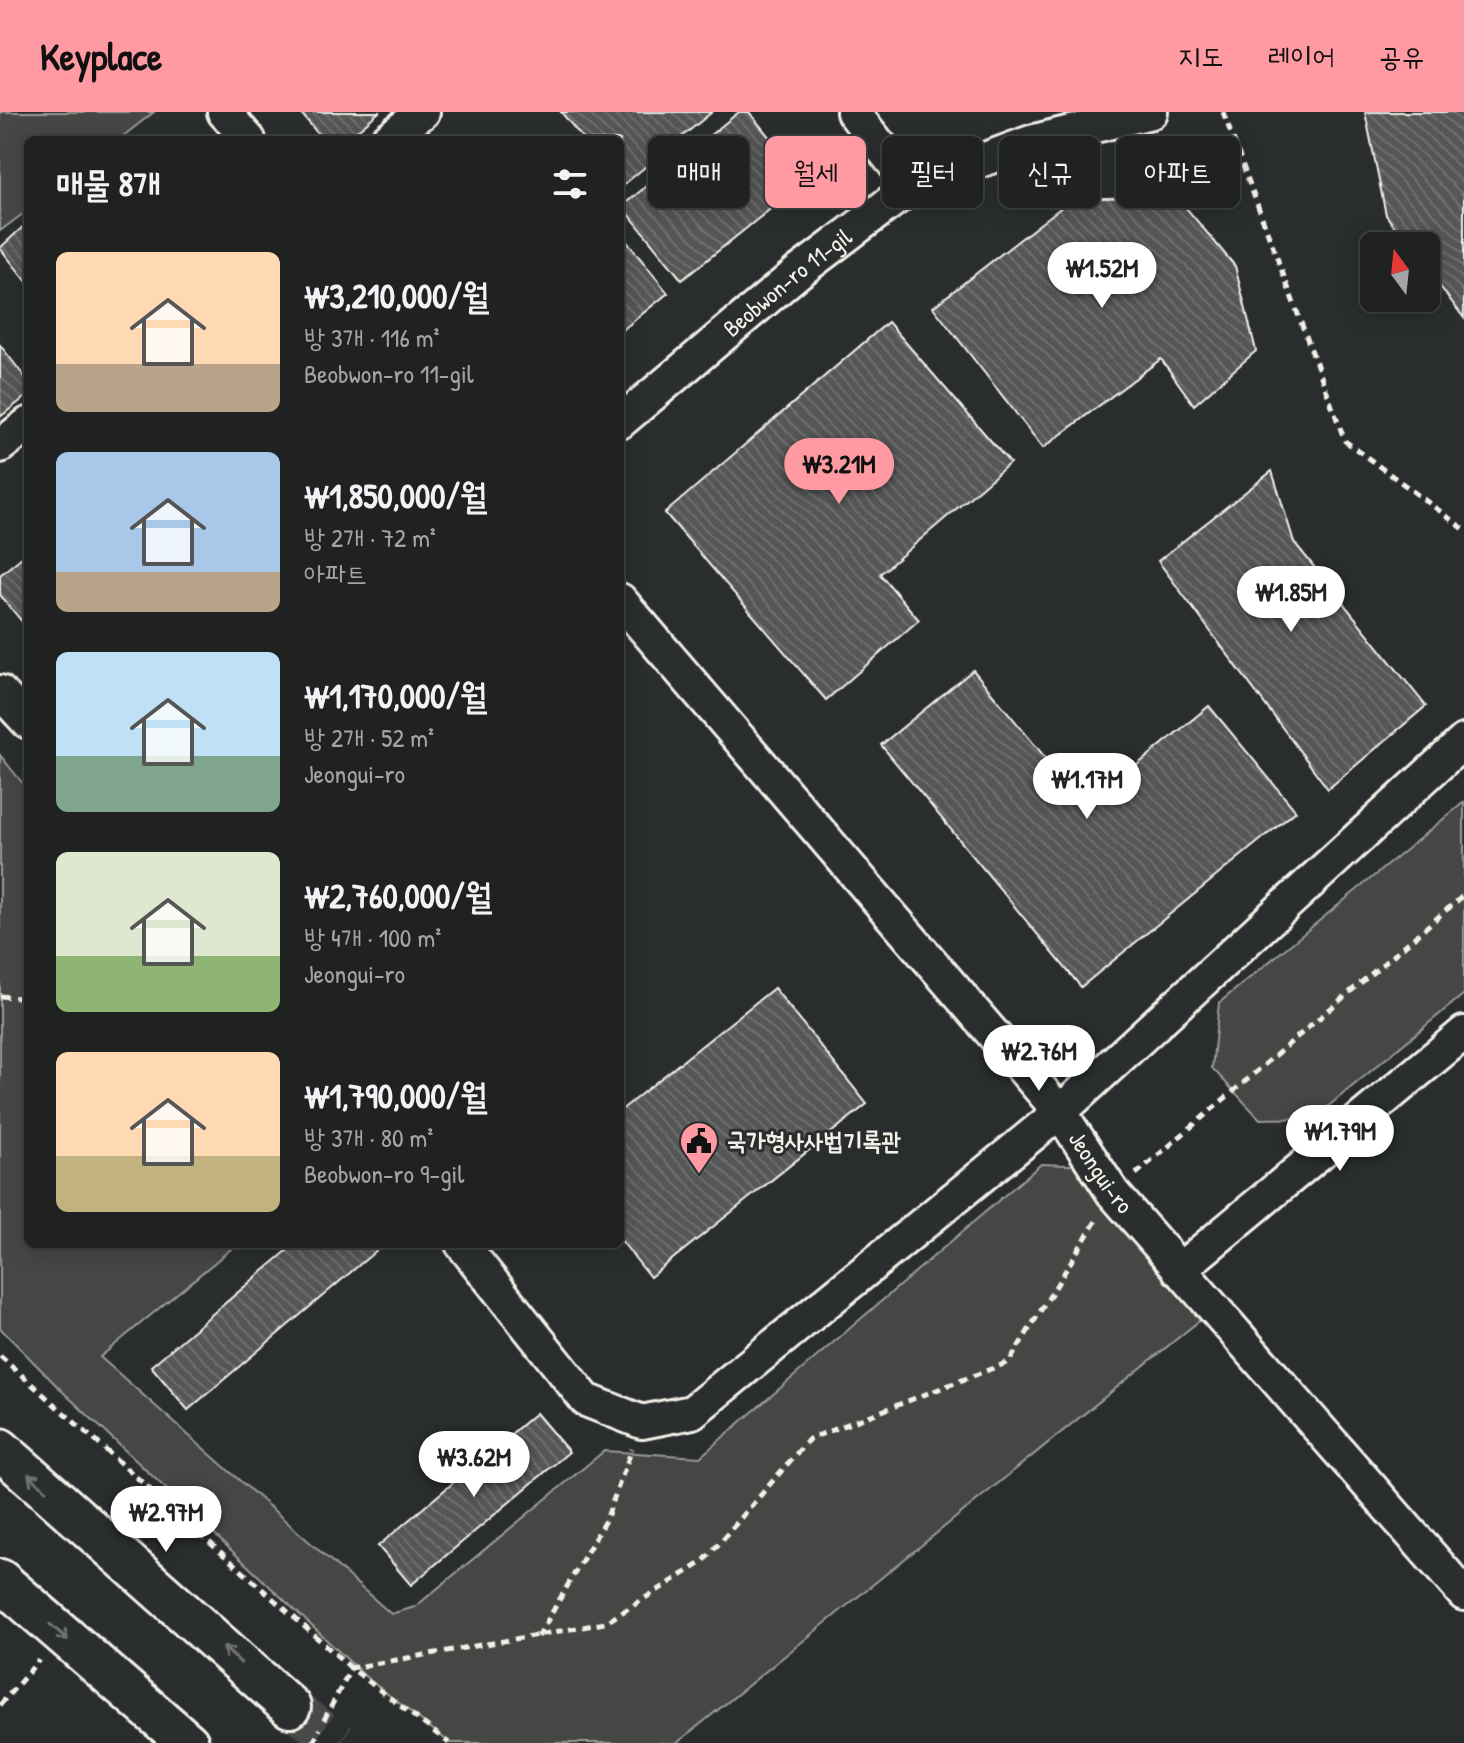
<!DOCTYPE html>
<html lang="ko">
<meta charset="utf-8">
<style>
:root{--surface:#202222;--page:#282a2a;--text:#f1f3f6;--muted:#a2a4a5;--line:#3d3f40;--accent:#ff9aa2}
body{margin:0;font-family:"Patrick Hand","Poor Story",sans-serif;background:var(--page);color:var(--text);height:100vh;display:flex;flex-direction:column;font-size:30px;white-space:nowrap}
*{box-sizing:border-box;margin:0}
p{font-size:26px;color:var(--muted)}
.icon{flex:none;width:44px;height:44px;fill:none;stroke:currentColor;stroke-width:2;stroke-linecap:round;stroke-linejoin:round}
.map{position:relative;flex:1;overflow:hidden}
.panel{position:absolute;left:24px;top:24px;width:600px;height:1112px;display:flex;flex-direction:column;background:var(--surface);border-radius:12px;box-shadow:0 4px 20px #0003,0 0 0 2px var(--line)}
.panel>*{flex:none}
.hud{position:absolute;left:648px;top:24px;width:696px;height:72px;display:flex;gap:16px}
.needle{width:52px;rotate:345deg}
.controls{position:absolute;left:1360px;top:120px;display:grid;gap:16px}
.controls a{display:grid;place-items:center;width:80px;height:80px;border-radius:12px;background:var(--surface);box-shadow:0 4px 20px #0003,0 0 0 2px var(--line);font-size:40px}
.price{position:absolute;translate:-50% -68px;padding:0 18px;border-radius:28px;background:#fff;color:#222;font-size:26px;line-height:52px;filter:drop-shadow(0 2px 4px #0008)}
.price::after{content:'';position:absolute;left:50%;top:48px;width:24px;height:18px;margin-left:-12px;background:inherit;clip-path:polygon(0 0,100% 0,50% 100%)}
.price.selected{background:var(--accent);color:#111}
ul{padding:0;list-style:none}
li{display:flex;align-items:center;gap:24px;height:200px;padding:0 32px}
li span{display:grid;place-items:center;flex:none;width:224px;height:160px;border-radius:12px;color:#555}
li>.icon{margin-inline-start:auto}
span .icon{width:96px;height:96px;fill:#fffc;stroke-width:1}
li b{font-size:34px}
h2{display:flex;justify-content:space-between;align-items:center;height:96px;padding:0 32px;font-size:34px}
.chip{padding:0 28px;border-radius:12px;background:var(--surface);box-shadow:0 4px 20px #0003,0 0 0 2px var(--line);font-size:28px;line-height:72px}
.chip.selected{background:var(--accent);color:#111}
header{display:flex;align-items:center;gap:48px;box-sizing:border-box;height:112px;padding:0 40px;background:var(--accent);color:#111}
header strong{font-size:38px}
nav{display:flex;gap:44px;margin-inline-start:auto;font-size:28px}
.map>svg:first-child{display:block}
.green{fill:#444645;stroke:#9c9c96;stroke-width:2}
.building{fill:url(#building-back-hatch);stroke:#f4f1e8;stroke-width:2}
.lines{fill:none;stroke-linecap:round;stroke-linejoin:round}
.tertiary-tunnel{stroke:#484a4a;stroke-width:40;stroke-dasharray:40 20;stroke-linecap:butt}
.minor-casing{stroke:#f4f1e8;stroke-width:38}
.tertiary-casing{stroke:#f4f1e8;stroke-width:46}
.path{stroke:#f4f1e8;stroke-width:5;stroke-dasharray:8 6;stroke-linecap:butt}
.minor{stroke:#2a2d2e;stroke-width:32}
.tertiary{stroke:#2a2d2e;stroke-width:40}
.oneway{stroke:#71726f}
.labels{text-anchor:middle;stroke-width:6;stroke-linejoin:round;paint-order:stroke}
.street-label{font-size:24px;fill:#f4f1e8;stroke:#2a2d2e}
.poi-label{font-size:24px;font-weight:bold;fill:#f4f1e8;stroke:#2a2d2e;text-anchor:start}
</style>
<header>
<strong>Keyplace</strong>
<nav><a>지도</a><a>레이어</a><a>공유</a></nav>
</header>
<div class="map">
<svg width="1464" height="1631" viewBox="0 0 1464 1631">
<defs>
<pattern id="building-back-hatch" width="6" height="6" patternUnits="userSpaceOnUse" patternTransform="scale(2)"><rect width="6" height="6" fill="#555756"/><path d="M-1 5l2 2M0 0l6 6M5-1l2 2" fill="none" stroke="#6e706e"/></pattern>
</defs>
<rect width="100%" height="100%" fill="#2a2d2e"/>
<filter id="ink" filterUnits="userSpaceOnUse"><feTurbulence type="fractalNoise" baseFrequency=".0125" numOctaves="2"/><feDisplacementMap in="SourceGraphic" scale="16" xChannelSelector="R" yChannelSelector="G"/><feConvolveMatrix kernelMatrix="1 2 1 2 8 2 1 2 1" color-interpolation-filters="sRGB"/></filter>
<g filter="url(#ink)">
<!-- green -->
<g class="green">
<path d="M0 0H154L118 28H28V98L0 119Z"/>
<path d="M0 643 28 678V1132H237L100 1245 391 1502 415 1495 604 1339 700 1345 1041 1052 1091 1054 1210 1200 677 1631H450L367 1566 62 1279 0 1216Z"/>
<path d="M1464 690V882L1314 1006 1260 1007 1212 956 1219 891Z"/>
</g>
<!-- building -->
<g class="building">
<path d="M300 0H379L346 28H323Z"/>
<path d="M561 0H712L622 74 620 28H584Z"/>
<path d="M739 0H749L805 69 682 168 622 94Z"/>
<path d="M1365 0H1464V206L1426 156V134H1409L1386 103Z"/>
<path d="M1176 84 1235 154 1256 239 1194 293 1161 247 1043 336 933 195 1072 87Z"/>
<path d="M28 110V171L0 136Z"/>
<path d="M620 121 668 181 620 220Z"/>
<path d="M888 210 1010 351 880 462 919 508 826 588 665 401Z"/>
<path d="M0 233 28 269V283L0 305Z"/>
<path d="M1272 359 1294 430 1426 594 1328 677 1158 449Z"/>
<path d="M28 440V517L0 483V463Z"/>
<path d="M973 558 1086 695 1209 594 1296 699 1081 875 881 633Z"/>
<path d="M774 876 867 992 650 1165 620 1127V999Z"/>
<path d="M295 1132H384L188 1298 151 1254Z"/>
<path d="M536 1301 569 1340 411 1473 378 1434Z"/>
</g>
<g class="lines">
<!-- tertiary-tunnel -->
<path class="tertiary-tunnel" d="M290 1595 340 1631"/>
<defs>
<g id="minor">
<path d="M224 0 249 28"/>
<path d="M853 0 912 74"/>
<path d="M387 28 423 0"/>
<path id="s1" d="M620 310 797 161 912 74 1031 30 1151 0"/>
<path d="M0 334 28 312"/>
<path id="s2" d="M620 488 1060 1000 1113 1081 1464 1482"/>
<path d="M0 580 28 610"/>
<path d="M462 1132 586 1288 642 1310 692 1300 1060 1000 1464 629"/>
<path d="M1179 1158 1464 921"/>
</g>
<g id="tertiary">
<path d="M0 1337 290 1595"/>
<path d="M0 1468 188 1631"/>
</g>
</defs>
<!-- minor casing -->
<use href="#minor" class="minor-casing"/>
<!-- tertiary casing -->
<use href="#tertiary" class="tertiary-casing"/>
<!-- path -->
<g class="path">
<path d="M1223 0 1345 329 1464 417"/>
<path d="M0 884 20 886 28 894"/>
<path d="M1136 1062 1464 783"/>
<path d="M0 1244 351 1556 449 1631"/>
<path d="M538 1525 607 1405 632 1337"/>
<path d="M0 1593 39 1548"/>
<path d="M324 1608 351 1556 605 1511 703 1450 809 1327 1009 1250 1096 1109"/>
<path d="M313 1631 320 1617"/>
</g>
<!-- minor -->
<use href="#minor" class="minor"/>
<!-- tertiary -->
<use href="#tertiary" class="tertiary"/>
</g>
<!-- one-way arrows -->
<defs><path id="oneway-shaft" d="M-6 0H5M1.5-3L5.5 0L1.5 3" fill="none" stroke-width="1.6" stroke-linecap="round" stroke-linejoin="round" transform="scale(2)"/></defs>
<g class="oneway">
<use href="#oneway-shaft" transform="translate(37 1370) rotate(-138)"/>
<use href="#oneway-shaft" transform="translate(59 1520) rotate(41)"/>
<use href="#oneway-shaft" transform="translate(232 1543) rotate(-138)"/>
</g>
</g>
<!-- icons -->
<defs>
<symbol id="civic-pin" viewBox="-11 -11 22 30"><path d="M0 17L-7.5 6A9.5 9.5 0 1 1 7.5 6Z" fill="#ff9aa2" stroke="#2a2d2e"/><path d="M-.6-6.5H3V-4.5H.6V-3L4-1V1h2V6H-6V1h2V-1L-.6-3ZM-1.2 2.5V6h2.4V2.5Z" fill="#111"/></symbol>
</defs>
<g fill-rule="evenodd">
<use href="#civic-pin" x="677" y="1007" width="44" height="60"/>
</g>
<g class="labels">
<!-- street labels -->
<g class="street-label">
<text dy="8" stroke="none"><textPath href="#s1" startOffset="218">Beobwon-ro 11-gil</textPath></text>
<text dy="8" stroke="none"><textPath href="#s2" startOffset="748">Jeongui-ro</textPath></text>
</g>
<!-- poi labels -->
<g class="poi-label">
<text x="727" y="1037">국가형사사법기록관</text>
</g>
</g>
</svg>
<div class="controls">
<a><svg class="needle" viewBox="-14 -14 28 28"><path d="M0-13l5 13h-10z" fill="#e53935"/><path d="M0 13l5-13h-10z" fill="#a2a4a5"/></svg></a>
</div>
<b class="price" style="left:1102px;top:198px">₩1.52M</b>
<b class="price selected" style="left:839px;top:394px">₩3.21M</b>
<b class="price" style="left:1291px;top:522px">₩1.85M</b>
<b class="price" style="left:1087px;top:709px">₩1.17M</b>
<b class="price" style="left:1039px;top:981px">₩2.76M</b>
<b class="price" style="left:1340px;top:1061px">₩1.79M</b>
<b class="price" style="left:474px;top:1387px">₩3.62M</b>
<b class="price" style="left:166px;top:1442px">₩2.97M</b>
<div class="hud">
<a class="chip">매매</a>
<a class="chip selected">월세</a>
<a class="chip">필터</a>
<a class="chip">신규</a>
<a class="chip">아파트</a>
</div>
<section class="panel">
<h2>매물 8개<svg class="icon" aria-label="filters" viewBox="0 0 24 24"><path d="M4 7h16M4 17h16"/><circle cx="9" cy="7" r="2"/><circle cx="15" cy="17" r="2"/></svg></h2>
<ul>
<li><span style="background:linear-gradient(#ffd9b3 70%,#b9a48a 0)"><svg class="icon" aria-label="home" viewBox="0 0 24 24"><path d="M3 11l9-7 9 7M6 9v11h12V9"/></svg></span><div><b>₩3,210,000/월</b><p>방 3개 · 116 m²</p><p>Beobwon-ro 11-gil</p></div></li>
<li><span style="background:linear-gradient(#a9c7e8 75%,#b9a48a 0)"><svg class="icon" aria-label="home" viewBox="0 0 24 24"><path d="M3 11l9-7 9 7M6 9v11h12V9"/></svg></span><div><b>₩1,850,000/월</b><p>방 2개 · 72 m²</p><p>아파트</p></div></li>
<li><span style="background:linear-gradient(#bfe0f5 65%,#7fa58c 0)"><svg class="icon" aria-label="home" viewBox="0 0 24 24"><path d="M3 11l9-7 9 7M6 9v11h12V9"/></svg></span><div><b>₩1,170,000/월</b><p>방 2개 · 52 m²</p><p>Jeongui-ro</p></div></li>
<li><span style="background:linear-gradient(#dfe7d0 65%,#8fb573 0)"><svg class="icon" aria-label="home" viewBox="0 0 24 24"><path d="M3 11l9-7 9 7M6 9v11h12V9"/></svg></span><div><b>₩2,760,000/월</b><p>방 4개 · 100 m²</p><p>Jeongui-ro</p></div></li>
<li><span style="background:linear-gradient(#ffd9b3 65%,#c2b280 0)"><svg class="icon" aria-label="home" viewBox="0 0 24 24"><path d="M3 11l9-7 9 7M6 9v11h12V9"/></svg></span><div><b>₩1,790,000/월</b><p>방 3개 · 80 m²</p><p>Beobwon-ro 9-gil</p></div></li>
</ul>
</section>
</div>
